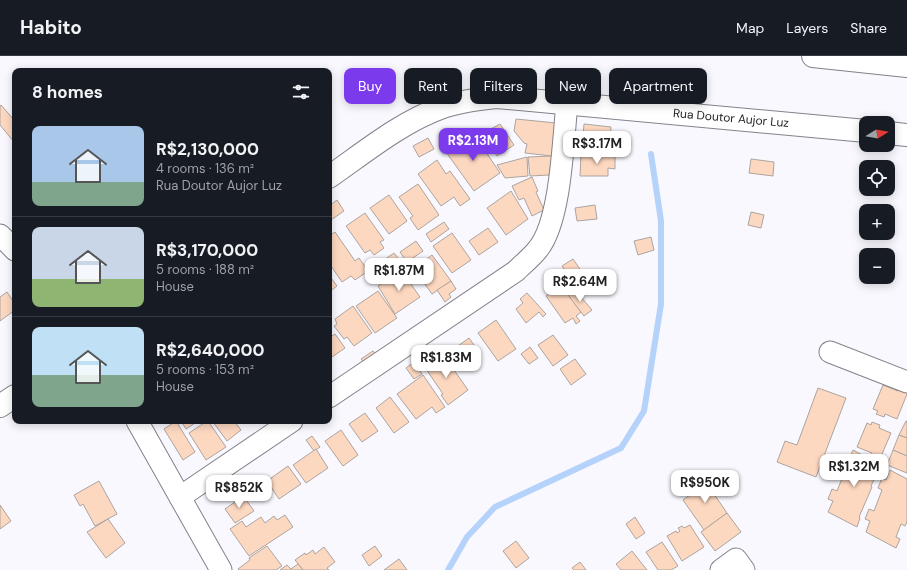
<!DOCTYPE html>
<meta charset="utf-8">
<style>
:root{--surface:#171b24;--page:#242831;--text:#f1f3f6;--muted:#9ea1a6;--line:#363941;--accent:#7c3aed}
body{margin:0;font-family:"DM Sans",sans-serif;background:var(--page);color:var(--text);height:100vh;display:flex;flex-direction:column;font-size:15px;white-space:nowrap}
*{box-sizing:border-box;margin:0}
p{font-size:13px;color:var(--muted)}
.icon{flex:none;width:22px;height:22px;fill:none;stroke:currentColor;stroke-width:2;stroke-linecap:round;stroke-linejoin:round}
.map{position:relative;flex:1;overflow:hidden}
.sheet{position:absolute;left:12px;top:12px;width:320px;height:356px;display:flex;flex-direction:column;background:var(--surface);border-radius:8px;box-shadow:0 2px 10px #0003}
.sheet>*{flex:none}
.top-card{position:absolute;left:344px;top:12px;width:380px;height:36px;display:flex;gap:8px}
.needle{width:26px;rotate:79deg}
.controls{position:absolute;left:859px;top:60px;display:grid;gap:8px}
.controls a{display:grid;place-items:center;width:36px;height:36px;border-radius:8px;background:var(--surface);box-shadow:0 2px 10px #0003;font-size:20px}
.price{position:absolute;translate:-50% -34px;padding:0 9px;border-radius:8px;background:#fff;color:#222;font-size:13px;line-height:26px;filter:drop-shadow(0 1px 2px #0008)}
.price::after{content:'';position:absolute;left:50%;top:24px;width:12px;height:9px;margin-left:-6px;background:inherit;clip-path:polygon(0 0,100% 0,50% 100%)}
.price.current{background:var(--accent);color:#fff}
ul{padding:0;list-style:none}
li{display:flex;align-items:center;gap:12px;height:100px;padding:0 20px}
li+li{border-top:1px solid var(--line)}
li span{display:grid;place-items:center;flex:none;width:112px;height:80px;border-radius:8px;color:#555}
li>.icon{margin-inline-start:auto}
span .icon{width:48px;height:48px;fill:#fffc;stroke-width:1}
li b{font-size:17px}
h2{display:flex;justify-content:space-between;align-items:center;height:48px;padding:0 20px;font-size:17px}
.chip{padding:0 14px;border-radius:8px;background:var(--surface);box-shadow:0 2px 10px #0003;font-size:14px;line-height:36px}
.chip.current{background:var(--accent);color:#fff}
header{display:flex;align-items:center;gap:24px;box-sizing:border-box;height:56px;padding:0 20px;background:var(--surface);border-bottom:1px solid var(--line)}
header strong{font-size:19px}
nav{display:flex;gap:22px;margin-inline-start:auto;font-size:14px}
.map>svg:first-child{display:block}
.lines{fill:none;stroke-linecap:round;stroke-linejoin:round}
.stream{stroke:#b4d2fa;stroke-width:6}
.building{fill:#fdd8c1;stroke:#ada49f}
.street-casing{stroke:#83828a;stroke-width:23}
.secondary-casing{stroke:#83828a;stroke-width:24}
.primary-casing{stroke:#83828a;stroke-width:24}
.street{stroke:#fff;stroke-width:21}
.secondary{stroke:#fff;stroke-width:22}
.primary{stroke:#fff;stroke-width:22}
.labels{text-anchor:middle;stroke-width:4;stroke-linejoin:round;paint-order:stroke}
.street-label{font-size:12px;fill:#1d1c20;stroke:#fff}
</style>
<header>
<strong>Habito</strong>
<nav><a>Map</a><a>Layers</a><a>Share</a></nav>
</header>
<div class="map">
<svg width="907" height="514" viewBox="0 0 907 514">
<rect width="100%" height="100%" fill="#f9f8fe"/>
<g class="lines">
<!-- stream -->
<path class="stream" d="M448 514 467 481 495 451 621 392 644 355 661 248V165L651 98"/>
</g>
<!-- building -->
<g class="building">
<path d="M1 49 15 65 14 86 0 69V50Z"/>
<path d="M516 63 556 67 552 100 525 97 527 88 524 87 514 75Z"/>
<path d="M500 68 514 89 497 100 482 78Z"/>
<path d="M584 68 611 71 610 83 583 81Z"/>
<path d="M474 78 500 117 474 135 446 96Z"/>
<path d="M428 82 434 93 419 101 413 90Z"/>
<path d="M581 98 615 99V113L608 112V120H580Z"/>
<path d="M552 100 549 119 530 120 528 101Z"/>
<path d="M527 101 528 120 505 122 497 109Z"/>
<path d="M751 103 774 106 773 120 749 117Z"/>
<path d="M437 104 446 118 450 115 470 143 460 150 454 141 441 150 418 118Z"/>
<path d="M532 121 538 135 536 136 544 154 532 160 524 142 519 144 512 130Z"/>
<path d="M418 128 439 159 418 174 410 162 413 160 399 141Z"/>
<path d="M511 135 528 163 506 179 487 152Z"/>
<path d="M389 139 407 165 389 178 370 152Z"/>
<path d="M337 144 344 155 331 164 329 161V150Z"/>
<path d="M595 149 597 163 577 165 575 152Z"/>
<path d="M751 156 764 159 761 172 748 169Z"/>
<path d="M365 157 384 184 380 186 384 192 374 199 370 194 365 197 346 170Z"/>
<path d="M444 166 449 173 431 186 426 178Z"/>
<path d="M488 172 498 186 479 199 469 185Z"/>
<path d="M335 176 355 205 359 202 368 215 355 224 351 220 342 226 329 207V180Z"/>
<path d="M452 177 471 204 452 217 433 190Z"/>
<path d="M651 181 654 194 638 199 634 185Z"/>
<path d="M416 185 423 195 407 206 400 196Z"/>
<path d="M394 197 402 207 375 225 368 215Z"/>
<path d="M432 199 451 225 432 238 419 220 416 221 411 214Z"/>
<path d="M573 203 584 219 589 216 596 226 591 229 588 225 578 232 562 210Z"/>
<path d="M401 214 420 241 395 258 378 230Z"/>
<path d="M329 219 337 230 329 236Z"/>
<path d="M451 225 456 233 449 238 451 241 445 246 437 234Z"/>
<path d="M559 225 581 256 576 260 580 265 576 268 573 262 565 267 546 240 552 236 550 232Z"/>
<path d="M575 234 592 254 584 260 568 239Z"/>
<path d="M378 235 397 262 375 277 356 250Z"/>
<path d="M7 236 15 248V254L0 265V241Z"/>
<path d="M527 237 546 258 543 261 539 256 526 267 516 253 523 247 520 243Z"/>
<path d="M353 250 372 277 354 290 347 281 344 283 334 270 337 268 335 263Z"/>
<path d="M496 264 516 293 498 305 478 277Z"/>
<path d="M335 278 345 292 329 303V282Z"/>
<path d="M553 279 568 299 553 310 538 289Z"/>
<path d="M469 282 479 296 461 309 451 295Z"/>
<path d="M530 291 538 302 529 308 521 298Z"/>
<path d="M373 295 380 304 368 312 361 303Z"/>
<path d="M442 297 468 334 448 349 441 339 443 338 424 310Z"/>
<path d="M575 303 586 318 571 329 560 313Z"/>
<path d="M414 306 422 318 414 323 406 312Z"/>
<path d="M423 319 445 351 436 357 432 351 416 363 397 338Z"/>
<path d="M883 329 898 335 899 331 907 334V338L897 363 885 358 884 361 876 358 878 355 873 353Z"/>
<path d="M818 332 846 342 816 421 777 406 785 385 797 389Z"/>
<path d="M390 341 409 366 394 377 376 352Z"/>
<path d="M365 357 378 375 362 386 349 368Z"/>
<path d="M176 365 195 396 183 404 164 373Z"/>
<path d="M181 365H198L186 373Z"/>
<path d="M207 365H208L226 391 206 404 189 377Z"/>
<path d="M214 365H234L241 374 227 385 213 366Z"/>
<path d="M906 365H907V382L899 379Z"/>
<path d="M872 366 880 369 879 372 891 377 879 405 870 402 872 397 857 391 867 367 871 369Z"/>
<path d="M341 374 358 399 343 410 325 385Z"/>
<path d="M899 379 907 382V400L893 394Z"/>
<path d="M312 380 320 391 314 395 306 384Z"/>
<path d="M316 393 328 412 306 427 293 409Z"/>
<path d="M853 394 881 409 871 430 872 431 859 461 860 462 857 471 828 456 833 445 828 443 832 433 837 435 845 415 841 412 845 402 849 404Z"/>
<path d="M893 394 907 400V417L887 409Z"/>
<path d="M288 410 301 428 279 443 267 425Z"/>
<path d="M890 414 907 423V466L905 470 901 468 896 481 900 483 896 492 866 476 870 465 865 463 869 453 874 455 882 434 878 432 882 422 886 424Z"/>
<path d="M701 419 727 457 704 474 683 444 698 433 693 425Z"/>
<path d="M99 425 117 458 95 470 83 448 80 450 74 439Z"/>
<path d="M241 437 254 455 235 467 225 453 235 446 233 442Z"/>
<path d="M0 449 11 465 0 473Z"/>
<path d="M727 457 741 476 715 495 701 476Z"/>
<path d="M285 459 293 471 249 500 230 473 242 465 246 471 261 461 265 467 274 460 277 464Z"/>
<path d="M635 461 645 477 636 483 626 468Z"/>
<path d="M108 463 125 487 106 502 87 476Z"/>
<path d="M690 469 704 491 682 505 667 480 676 475 677 477 680 475 678 472 682 470 684 472Z"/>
<path d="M516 485 529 502 516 512 503 495Z"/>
<path d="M662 486 678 510 671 514H658L646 496Z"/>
<path d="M267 490 282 510 276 514H239L238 513 250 504 249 502Z"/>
<path d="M375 490 382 500 369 510 362 499Z"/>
<path d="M324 491 335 506 327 512 329 514H303L295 504 305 497 306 499 313 494 315 498Z"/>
<path d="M632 495 647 514H621L616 508Z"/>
<path d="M399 503 407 514H384Z"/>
<path d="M580 506 586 514H574L572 512Z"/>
<path d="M298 508 303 514H280L287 509 291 513Z"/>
</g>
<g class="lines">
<defs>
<g id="street">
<path d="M0 179 15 194"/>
<path d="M830 296 907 326"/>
<path d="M329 341 516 215C523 208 532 201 538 193 561 165 563 85 567 47"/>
<path d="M137 365 221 514"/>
<path d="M180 441 292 365"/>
<path d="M721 514 736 503 744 514"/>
</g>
<g id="secondary">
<path d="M888 77 907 79"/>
<path d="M329 121C365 96 401 66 443 51 460 45 479 43 497 41L866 75"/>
<path d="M0 350 15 340"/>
</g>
<path id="primary" d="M813 0 907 10"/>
</defs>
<!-- street casing -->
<use href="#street" class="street-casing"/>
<!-- secondary casing -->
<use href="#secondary" class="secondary-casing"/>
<!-- primary casing -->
<use href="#primary" class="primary-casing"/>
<!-- street -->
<use href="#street" class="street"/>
<!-- secondary -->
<use href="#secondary" class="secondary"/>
<!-- primary -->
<use href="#primary" class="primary"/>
</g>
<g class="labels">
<!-- street labels -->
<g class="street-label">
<text transform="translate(731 62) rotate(5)" y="4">Rua Doutor Aujor Luz</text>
</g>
</g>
</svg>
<div class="controls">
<a><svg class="needle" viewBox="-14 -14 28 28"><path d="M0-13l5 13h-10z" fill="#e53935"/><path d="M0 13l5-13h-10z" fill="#9ea1a6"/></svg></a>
<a><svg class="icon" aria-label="locate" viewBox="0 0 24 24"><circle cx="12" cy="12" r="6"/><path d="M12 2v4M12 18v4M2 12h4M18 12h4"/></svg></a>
<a>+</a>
<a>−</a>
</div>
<b class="price current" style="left:473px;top:106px">R$2.13M</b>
<b class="price" style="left:597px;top:109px">R$3.17M</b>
<b class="price" style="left:399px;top:236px">R$1.87M</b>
<b class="price" style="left:580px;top:247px">R$2.64M</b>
<b class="price" style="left:446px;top:323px">R$1.83M</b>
<b class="price" style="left:854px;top:432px">R$1.32M</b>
<b class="price" style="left:705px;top:448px">R$950K</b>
<b class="price" style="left:239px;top:453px">R$852K</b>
<div class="top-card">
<a class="chip current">Buy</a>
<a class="chip">Rent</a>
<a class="chip">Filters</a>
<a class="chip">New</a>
<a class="chip">Apartment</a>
</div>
<section class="sheet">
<h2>8 homes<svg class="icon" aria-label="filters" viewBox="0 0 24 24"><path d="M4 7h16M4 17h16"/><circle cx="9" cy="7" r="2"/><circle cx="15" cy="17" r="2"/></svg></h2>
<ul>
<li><span style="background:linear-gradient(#a9c7e8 70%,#7fa58c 0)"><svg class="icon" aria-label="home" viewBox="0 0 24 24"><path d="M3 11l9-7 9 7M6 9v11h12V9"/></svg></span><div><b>R$2,130,000</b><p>4 rooms · 136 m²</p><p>Rua Doutor Aujor Luz</p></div></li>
<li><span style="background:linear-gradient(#c9d6e8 65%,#8fb573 0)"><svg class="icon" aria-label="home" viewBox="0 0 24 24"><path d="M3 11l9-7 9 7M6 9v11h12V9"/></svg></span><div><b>R$3,170,000</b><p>5 rooms · 188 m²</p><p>House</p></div></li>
<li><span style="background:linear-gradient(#bfe0f5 60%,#7fa58c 0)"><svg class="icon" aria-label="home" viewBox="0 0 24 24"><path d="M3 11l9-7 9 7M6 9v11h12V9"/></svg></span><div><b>R$2,640,000</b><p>5 rooms · 153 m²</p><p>House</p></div></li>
</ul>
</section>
</div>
